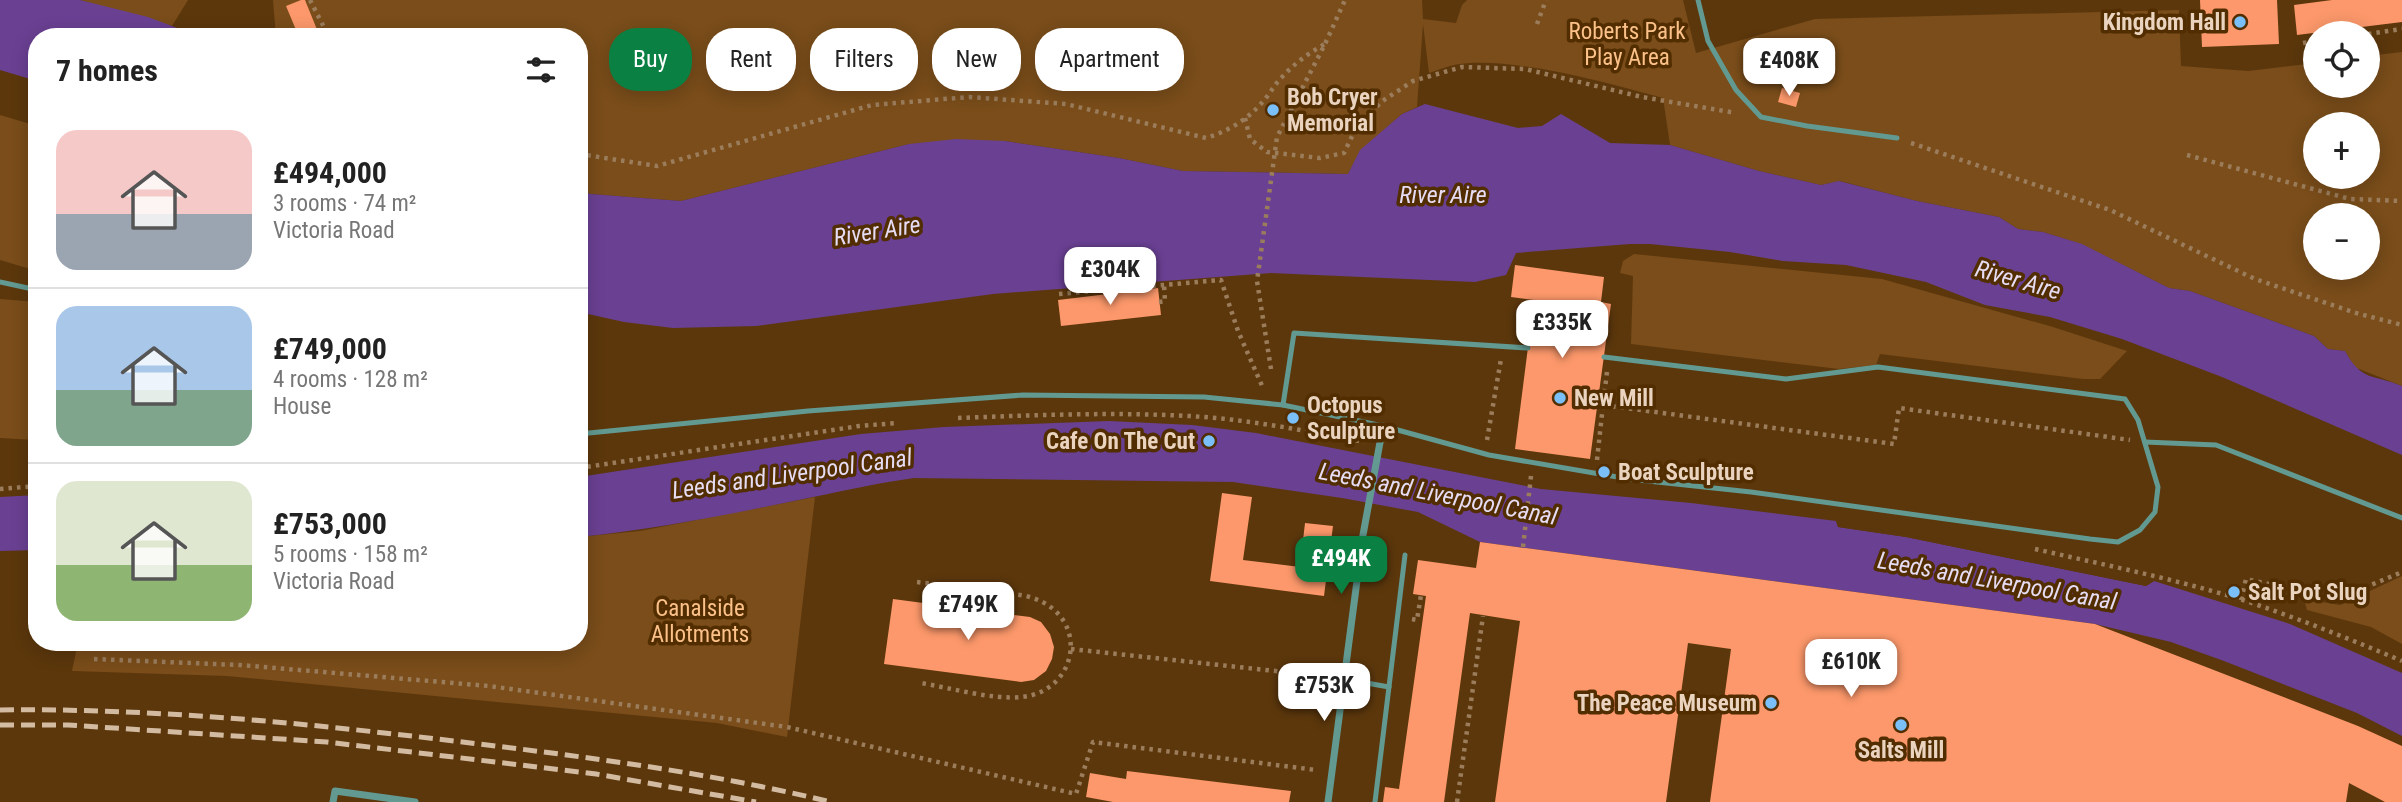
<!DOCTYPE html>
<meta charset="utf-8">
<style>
:root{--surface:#fff;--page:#f2f2f2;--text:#222;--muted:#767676;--line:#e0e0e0;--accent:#0b8043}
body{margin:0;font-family:"Roboto Condensed",sans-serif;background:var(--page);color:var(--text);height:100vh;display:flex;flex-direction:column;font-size:26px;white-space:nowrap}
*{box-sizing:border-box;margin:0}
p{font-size:23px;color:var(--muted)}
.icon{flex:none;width:38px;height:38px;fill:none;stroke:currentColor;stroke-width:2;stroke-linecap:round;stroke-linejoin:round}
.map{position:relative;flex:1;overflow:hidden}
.panel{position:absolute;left:28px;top:28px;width:560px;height:623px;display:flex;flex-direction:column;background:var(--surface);border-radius:28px;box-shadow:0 4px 18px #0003}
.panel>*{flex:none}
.banner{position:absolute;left:609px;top:28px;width:665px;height:63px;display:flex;gap:14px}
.buttons{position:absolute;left:2303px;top:21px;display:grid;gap:14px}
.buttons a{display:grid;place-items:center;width:77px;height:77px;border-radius:50%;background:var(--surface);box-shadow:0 4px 18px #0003;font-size:35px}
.price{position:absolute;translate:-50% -60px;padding:0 16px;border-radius:14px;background:#fff;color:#222;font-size:23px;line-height:46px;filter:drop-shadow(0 2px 4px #0008)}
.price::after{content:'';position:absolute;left:50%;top:42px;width:21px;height:16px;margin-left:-10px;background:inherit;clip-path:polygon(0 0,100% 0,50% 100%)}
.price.on{background:var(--accent);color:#fff}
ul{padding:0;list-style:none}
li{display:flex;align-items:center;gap:21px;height:175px;padding:0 28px}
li+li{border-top:2px solid var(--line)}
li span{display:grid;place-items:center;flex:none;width:196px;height:140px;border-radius:21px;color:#555}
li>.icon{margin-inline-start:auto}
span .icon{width:84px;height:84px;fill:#fffc;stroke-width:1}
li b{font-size:30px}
h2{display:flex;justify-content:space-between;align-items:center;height:84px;padding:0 28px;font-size:30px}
.tag{padding:0 24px;border-radius:28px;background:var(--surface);box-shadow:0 4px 18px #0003;font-size:24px;line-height:63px}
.tag.on{background:var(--accent);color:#fff}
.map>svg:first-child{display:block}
.green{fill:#7a4d1a;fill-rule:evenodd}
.water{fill:#6a4093}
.pier{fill:#5c370c}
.building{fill:#fc986b}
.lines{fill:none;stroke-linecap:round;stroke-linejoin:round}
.path{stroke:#9b7d5c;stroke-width:4.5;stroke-dasharray:3.5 5;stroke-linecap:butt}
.lane{stroke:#629a92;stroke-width:5}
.street{stroke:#629a92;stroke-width:7}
.rail{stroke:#d3bba2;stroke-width:5;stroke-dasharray:14 7;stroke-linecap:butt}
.poi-dot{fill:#7abff8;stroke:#512d00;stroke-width:2.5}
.labels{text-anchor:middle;stroke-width:7;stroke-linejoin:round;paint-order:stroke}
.poi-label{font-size:23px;font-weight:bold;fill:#ead4bf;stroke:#512d00;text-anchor:start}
.park-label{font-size:23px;fill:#fcc188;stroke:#512d00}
.water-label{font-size:24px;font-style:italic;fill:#e6dcf3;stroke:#512d00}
</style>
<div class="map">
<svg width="2402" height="802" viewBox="0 0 2402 802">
<rect width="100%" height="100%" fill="#5c370c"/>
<!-- green -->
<g class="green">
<path d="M80 0H188L172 26Z"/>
<path d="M273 0H1422L1423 19 1456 23 1462 5 1467 0H1683L1696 53 1815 19 2179 10 2181 66 2248 71 2315 63V86H2368V56L2402 52V386L2354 367 2345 351 2328 349 2314 336 2190 291 2169 288 2081 244 2043 232 2018 229 1999 217 1917 201 1840 181 1821 185 1759 171 1670 145 1663 98C1608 83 1515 57 1460 64 1450 65 1439 70 1429 73L1423 24 1417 107 1402 114 1361 150 1348 174 1183 171 1119 158 1005 141 909 144 681 201 591 194 579 191V37H276ZM2315 124H2368V177H2315ZM2315 215H2368V268H2315Z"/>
<path d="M0 115 37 126V271L0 260Z"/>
<path d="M1634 254 1882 279 2053 327 2127 351 2100 379H2083L1880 354 1876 365 1839 369 1631 344 1633 276 1620 273 1623 261Z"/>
<path d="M0 299 37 302 35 440 0 438Z"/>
<path d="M815 497 787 737 717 723 227 676 72 671 78 642H579V537L640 531Z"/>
<path d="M2402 576V644L2371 627 2307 610 2304 599 2340 605Z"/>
</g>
<!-- water -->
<g class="water">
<path d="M0 0H80L148 17 201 37H37V81L0 70Z"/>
<path d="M1425 104 1518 128 1542 126 1561 114 1610 143 1670 145 1759 171 1821 185 1839 181 1917 201 1999 217 2018 229 2043 232 2082 244 2169 288 2190 291 2314 336 2328 349 2345 351C2362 382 2373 374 2402 386V455L2222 377 2122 339 2050 317 1985 305 1926 282 1846 265 1783 261 1730 252 1650 244H1630L1516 253 1506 275 1475 282 1271 273 993 294 756 326 673 328 624 322 579 312V191L591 194 681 201 909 144 956 139 1005 141 1119 158 1183 171 1348 174 1360 150 1402 114Z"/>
<path d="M1109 421 1192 425 1256 433 1541 489 1691 503 1836 521 1838 527 1906 537 2146 586 2154 581 2290 624 2402 673V736L2357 713 2224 661 2171 642 2095 624 1480 542 1418 512 1342 498 1233 482 914 478C879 483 847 490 813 497 736 513 658 529 579 537V477L861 434 944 427Z"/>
<path d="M37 495V550L0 551V497Z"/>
</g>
<!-- pier -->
<path class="pier" d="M1836 521 1841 524 1907 534 2146 583 2149 580 2154 581 2146 586 1906 537 1838 527Z"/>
<!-- building -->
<g class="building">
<path d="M301 0H305L320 37H299L286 6Z"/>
<path d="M2200 0H2277L2279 44 2202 47Z"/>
<path d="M2332 0H2402V22L2297 35 2294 5Z"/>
<path d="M1782 88 1800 93 1796 107 1778 102Z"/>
<path d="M1515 265 1604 277 1601 302 1611 304 1590 459 1515 449 1534 300 1511 297Z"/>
<path d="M1158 288 1161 315 1061 326 1058 300Z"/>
<path d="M1222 493 1252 497 1243 560 1300 567 1305 523 1333 526 1324 596 1210 581Z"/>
<path d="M1480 542 2095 624 2358 726 2402 746V802H2385L2349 783 2346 802H1710L1731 649 1688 643 1666 802H1495L1520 621 1470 613 1444 802H1383L1385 787 1399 789 1426 596 1413 594 1418 560 1476 568Z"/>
<path d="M893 599 1030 617 1041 622 1050 634 1054 647 1052 659 1046 671 1034 680 1021 682 884 664Z"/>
<path d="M1127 771 1291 791 1289 802H1113L1086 797 1090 773 1126 779Z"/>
</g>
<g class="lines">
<!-- path -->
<g class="path">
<path d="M310 0 329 37"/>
<path d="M1537 24 1546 0"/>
<path d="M2368 34 2402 29"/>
<path d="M2303 43 2315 41"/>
<path d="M1245 118 1250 139 1267 152 1320 158 1344 153 1355 130 1381 102 1413 81 1462 67 1525 69 1642 97 1736 113"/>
<path d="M1911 143 2110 210 2255 279 2356 313 2402 325"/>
<path d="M579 154 657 166 872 105 969 97 1066 104 1206 138C1229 131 1250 118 1265 99 1271 92 1275 84 1282 77 1295 63 1309 53 1325 44"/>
<path d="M2187 155 2350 199 2402 201"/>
<path d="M1059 294 1221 280 1238 331 1263 388"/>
<path d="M1159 302 1165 301 1164 285"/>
<path d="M1271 369 1257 281 1277 137 1325 44 1345 0"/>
<path d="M1607 372 1603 405 1894 444 1899 408 2130 440"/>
<path d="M958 418C1035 415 1112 412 1189 416 1247 419 1307 431 1364 442"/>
<path d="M1487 440 1501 359"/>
<path d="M1597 460 1603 405"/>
<path d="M579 468 859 426 897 423"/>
<path d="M0 489 37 486"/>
<path d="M1523 547 1531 476"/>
<path d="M2035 549C2105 565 2175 579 2243 600 2297 618 2350 639 2402 661"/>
<path d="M917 582C943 585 970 589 996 592 1008 594 1022 594 1033 598 1091 618 1078 691 1022 697 992 700 951 688 921 683"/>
<path d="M2241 600 2246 579 2337 599 2402 572"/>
<path d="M1412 619 1417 620 1421 595"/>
<path d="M1071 649 1331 677"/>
<path d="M94 659 240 665 489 686 787 727 1076 794 1093 742 1316 770"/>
<path d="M1457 802 1483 616"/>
</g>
<!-- lane -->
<g class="lane">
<path d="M1698 0 1708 41 1736 90 1761 117 1807 126 1897 138"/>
<path d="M0 282 37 290"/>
<path d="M1283 405 1294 333 1528 348"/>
<path d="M579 434 808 411 1023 395 1204 397 1283 405 1383 426 1489 455 1629 479 1751 492 2090 539 2118 542 2140 530 2155 512 2158 487 2138 420 2125 399 1878 367 1786 379 1604 357"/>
<path d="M2145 442 2216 445 2402 518"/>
<path d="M1344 679 1389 687"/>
<path d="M1375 802 1405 555"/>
</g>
<!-- street -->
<g class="street">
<path d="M333 802 335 791 415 802"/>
<path d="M1328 802 1363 535 1383 426"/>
</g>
<!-- rail -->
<g class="rail">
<path d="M0 710C151 708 304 723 454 741 580 756 707 772 831 802"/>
<path d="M0 725H68L327 742 596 774 756 802"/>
</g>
</g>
<!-- markers -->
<g class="poi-dot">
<circle cx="2240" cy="22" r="7"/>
<circle cx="1273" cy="110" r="7"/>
<circle cx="1560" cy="398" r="7"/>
<circle cx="1293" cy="418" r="7"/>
<circle cx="1209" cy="441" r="7"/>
<circle cx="1604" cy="472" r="7"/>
<circle cx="2234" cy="592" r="7"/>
<circle cx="1771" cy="703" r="7"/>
<circle cx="1901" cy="725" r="7"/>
</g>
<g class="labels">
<!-- poi labels -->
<g class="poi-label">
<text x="2226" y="30" text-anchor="end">Kingdom Hall</text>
<text x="1287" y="105">Bob Cryer<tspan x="1287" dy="26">Memorial</tspan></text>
<text x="1574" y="406">New Mill</text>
<text x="1307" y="413">Octopus<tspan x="1307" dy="26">Sculpture</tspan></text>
<text x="1195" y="449" text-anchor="end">Cafe On The Cut</text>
<text x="1618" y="480">Boat Sculpture</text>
<text x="2248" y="600">Salt Pot Slug</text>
<text x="1757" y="711" text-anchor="end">The Peace Museum</text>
<text x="1901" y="758" text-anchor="middle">Salts Mill</text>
</g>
<!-- park labels -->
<g class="park-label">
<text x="1627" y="39">Roberts Park<tspan x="1627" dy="26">Play Area</tspan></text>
<text x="700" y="616">Canalside<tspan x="700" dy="26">Allotments</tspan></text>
</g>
<!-- water labels -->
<g class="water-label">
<text x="1443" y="203">River Aire</text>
<text transform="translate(877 231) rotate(-9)" y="8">River Aire</text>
<text transform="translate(2018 280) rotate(16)" y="8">River Aire</text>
<text transform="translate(792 474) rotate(-8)" y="8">Leeds and Liverpool Canal</text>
<text transform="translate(1438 494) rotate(11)" y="8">Leeds and Liverpool Canal</text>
<text transform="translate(1997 581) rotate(10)" y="8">Leeds and Liverpool Canal</text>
</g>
</g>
</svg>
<div class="buttons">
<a><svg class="icon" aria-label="locate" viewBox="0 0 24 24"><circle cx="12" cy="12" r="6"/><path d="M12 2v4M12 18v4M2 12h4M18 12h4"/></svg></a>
<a>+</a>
<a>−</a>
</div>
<b class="price" style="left:1789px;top:98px">£408K</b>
<b class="price" style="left:1110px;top:307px">£304K</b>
<b class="price" style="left:1562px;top:360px">£335K</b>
<b class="price on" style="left:1341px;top:596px">£494K</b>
<b class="price" style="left:968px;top:642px">£749K</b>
<b class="price" style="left:1851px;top:699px">£610K</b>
<b class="price" style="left:1324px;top:723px">£753K</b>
<div class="banner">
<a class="tag on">Buy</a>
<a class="tag">Rent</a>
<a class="tag">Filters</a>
<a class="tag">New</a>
<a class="tag">Apartment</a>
</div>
<section class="panel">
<h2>7 homes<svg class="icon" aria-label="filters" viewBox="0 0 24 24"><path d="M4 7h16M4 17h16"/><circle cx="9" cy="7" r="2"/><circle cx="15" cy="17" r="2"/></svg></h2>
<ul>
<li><span style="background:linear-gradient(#f6c9c9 60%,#9aa5b1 0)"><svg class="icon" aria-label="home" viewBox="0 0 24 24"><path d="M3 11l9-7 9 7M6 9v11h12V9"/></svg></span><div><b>£494,000</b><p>3 rooms · 74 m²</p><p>Victoria Road</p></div></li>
<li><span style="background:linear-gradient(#a9c7e8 60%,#7fa58c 0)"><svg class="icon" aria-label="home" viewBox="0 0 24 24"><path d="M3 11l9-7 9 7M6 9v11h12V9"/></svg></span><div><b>£749,000</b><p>4 rooms · 128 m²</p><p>House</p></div></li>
<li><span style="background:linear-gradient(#dfe7d0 60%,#8fb573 0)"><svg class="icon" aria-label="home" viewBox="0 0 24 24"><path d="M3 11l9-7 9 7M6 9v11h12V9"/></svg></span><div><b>£753,000</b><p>5 rooms · 158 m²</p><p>Victoria Road</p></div></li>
</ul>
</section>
</div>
